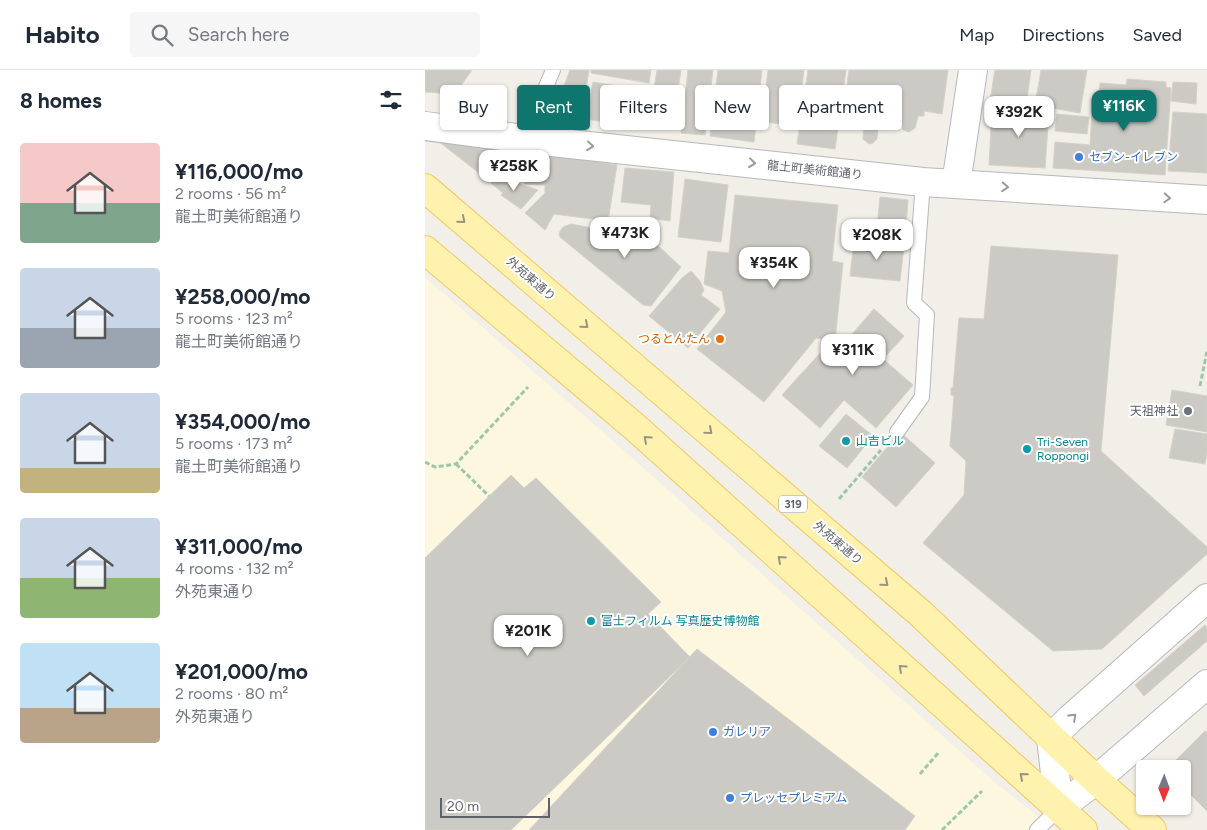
<!DOCTYPE html>
<meta charset="utf-8">
<style>
:root{--surface:#fff;--page:#f6f6f7;--text:#1f2937;--muted:#747a83;--line:#e0e1e3;--accent:#0f766e}
body{margin:0;font-family:Figtree,"Noto Sans JP",sans-serif;background:var(--page);color:var(--text);height:100vh;display:flex;flex-direction:column;font-size:19px;white-space:nowrap}
*{box-sizing:border-box;margin:0}
p{font-size:16px;color:var(--muted)}
.icon{flex:none;width:28px;height:28px;fill:none;stroke:currentColor;stroke-width:2;stroke-linecap:round;stroke-linejoin:round}
.map{position:relative;flex:1;overflow:hidden}
.sheet{display:flex;flex-direction:column;background:var(--surface);width:425px}
.sheet>*{flex:none}
.banner{position:absolute;left:15px;top:15px;width:475px;height:45px;display:flex;gap:10px}
.needle{width:32px;rotate:181deg}
.controls{position:absolute;left:711px;top:690px;display:grid;gap:10px}
.controls a{display:grid;place-items:center;width:55px;height:55px;border-radius:5px;background:var(--surface);box-shadow:0 1px 4px #0004;font-size:25px}
.scale{position:absolute;left:15px;bottom:12px;width:110px;box-sizing:border-box;padding-left:5px;border:2px solid #5f6368;border-top:0;font-size:14px;line-height:18px;white-space:nowrap;color:#5f6368;-webkit-text-stroke:4px #fff;paint-order:stroke}
.price{position:absolute;translate:-50% -42px;padding:0 11px;border-radius:10px;background:#fff;color:#222;font-size:16px;line-height:32px;filter:drop-shadow(0 1px 2px #0008)}
.price::after{content:'';position:absolute;left:50%;top:30px;width:15px;height:11px;margin-left:-8px;background:inherit;clip-path:polygon(0 0,100% 0,50% 100%)}
.price.active{background:var(--accent);color:#fff}
ul{padding:0;list-style:none}
li{display:flex;align-items:center;gap:15px;height:125px;padding:0 20px}
li span{display:grid;place-items:center;flex:none;width:140px;height:100px;border-radius:5px;color:#555}
li>.icon{margin-inline-start:auto}
span .icon{width:60px;height:60px;fill:#fffc;stroke-width:1}
li b{font-size:21px}
h2{display:flex;justify-content:space-between;align-items:center;height:60px;padding:0 20px;font-size:21px}
.tag{padding:0 18px;border-radius:5px;background:var(--surface);box-shadow:0 1px 4px #0004;font-size:18px;line-height:45px}
.tag.active{background:var(--accent);color:#fff}
header{display:flex;align-items:center;gap:30px;box-sizing:border-box;height:70px;padding:0 25px;background:var(--surface);border-bottom:1px solid var(--line)}
header strong{font-size:24px}
nav{display:flex;gap:28px;margin-inline-start:auto;font-size:18px}
.search{width:350px;height:45px;background:var(--page);display:flex;align-items:center;gap:12px;box-sizing:border-box;padding:0 18px;border-radius:5px;color:var(--muted);font-size:19px}
main{display:flex;flex:1;min-height:0}
.map>svg:first-child{display:block}
.commercial{fill:#fef7e0}
.building{fill:#cccac5;stroke:#d6d1c6}
.lines{fill:none;stroke-linecap:round;stroke-linejoin:round}
.lane-casing{stroke:#b5b8bc;stroke-width:16}
.street-casing{stroke:#b5b8bc;stroke-width:30}
.secondary-casing{stroke:#b6babf;stroke-width:30}
.primary-casing{stroke:#f2c960;stroke-width:30}
.path{stroke:#9cc7a9;stroke-width:3;stroke-dasharray:5 2.5;stroke-linecap:butt}
.lane{stroke:#fff;stroke-width:14}
.street{stroke:#fff;stroke-width:28}
.secondary{stroke:#fff;stroke-width:28}
.primary{stroke:#fff2af;stroke-width:28}
.oneway{stroke:#979a9d}
.oneway2{stroke:#979581}
.shop-dot{fill:#3f7fe0;stroke:#fff;stroke-width:2}
.food-dot{fill:#e8710a;stroke:#fff;stroke-width:2}
.worship-dot{fill:#6b7280;stroke:#fff;stroke-width:2}
.culture-dot{fill:#0f9aa8;stroke:#fff;stroke-width:2}
.labels{text-anchor:middle;stroke-width:4;stroke-linejoin:round;paint-order:stroke}
.shield{fill:#fff;stroke:#8f9295;stroke-width:1}
.shield-label{font-size:11px;font-weight:bold;fill:#5f6368}
.shop-label{font-size:12px;fill:#366cbe;stroke:#fff;text-anchor:start}
.street-label{font-size:12px;fill:#5f6368;stroke:#fff}
.food-label{font-size:12px;fill:#c56008;stroke:#fff;text-anchor:end}
.worship-label{font-size:12px;fill:#5b616d;stroke:#fff;text-anchor:end}
.culture-label{font-size:12px;fill:#0d838f;stroke:#fff;text-anchor:start}
</style>
<header>
<strong>Habito</strong>
<div class="search"><svg class="icon" aria-label="search" viewBox="0 0 24 24"><circle cx="10" cy="10" r="6"/><path d="M15 15l6 6"/></svg>Search here</div>
<nav><a>Map</a><a>Directions</a><a>Saved</a></nav>
</header>
<main>
<section class="sheet">
<h2>8 homes<svg class="icon" aria-label="filters" viewBox="0 0 24 24"><path d="M4 7h16M4 17h16"/><circle cx="9" cy="7" r="2"/><circle cx="15" cy="17" r="2"/></svg></h2>
<ul>
<li><span style="background:linear-gradient(#f6c9c9 60%,#7fa58c 0)"><svg class="icon" aria-label="home" viewBox="0 0 24 24"><path d="M3 11l9-7 9 7M6 9v11h12V9"/></svg></span><div><b>¥116,000/mo</b><p>2 rooms · 56 m²</p><p>龍土町美術館通り</p></div></li>
<li><span style="background:linear-gradient(#c9d6e8 60%,#9aa5b1 0)"><svg class="icon" aria-label="home" viewBox="0 0 24 24"><path d="M3 11l9-7 9 7M6 9v11h12V9"/></svg></span><div><b>¥258,000/mo</b><p>5 rooms · 123 m²</p><p>龍土町美術館通り</p></div></li>
<li><span style="background:linear-gradient(#c9d6e8 75%,#c2b280 0)"><svg class="icon" aria-label="home" viewBox="0 0 24 24"><path d="M3 11l9-7 9 7M6 9v11h12V9"/></svg></span><div><b>¥354,000/mo</b><p>5 rooms · 173 m²</p><p>龍土町美術館通り</p></div></li>
<li><span style="background:linear-gradient(#c9d6e8 60%,#8fb573 0)"><svg class="icon" aria-label="home" viewBox="0 0 24 24"><path d="M3 11l9-7 9 7M6 9v11h12V9"/></svg></span><div><b>¥311,000/mo</b><p>4 rooms · 132 m²</p><p>外苑東通り</p></div></li>
<li><span style="background:linear-gradient(#bfe0f5 65%,#b9a48a 0)"><svg class="icon" aria-label="home" viewBox="0 0 24 24"><path d="M3 11l9-7 9 7M6 9v11h12V9"/></svg></span><div><b>¥201,000/mo</b><p>2 rooms · 80 m²</p><p>外苑東通り</p></div></li>
</ul>
</section>
<div class="map">
<svg width="782" height="760" viewBox="0 0 782 760">
<rect width="100%" height="100%" fill="#f1efe8"/>
<!-- commercial -->
<path class="commercial" d="M0 207 196 378 567 710 630 760H0Z"/>
<!-- building -->
<g class="building">
<path d="M0 0H47L30 24 0 22Z"/>
<path d="M145 0H164L155 55 126 51Z"/>
<path d="M166 0H226L224 13 166 3Z"/>
<path d="M232 0H256L247 58 195 49 200 21 228 25Z"/>
<path d="M263 0H288L280 65 256 63Z"/>
<path d="M293 0H337L329 72 285 66Z"/>
<path d="M343 0H379L372 55 337 52Z"/>
<path d="M383 0H421L410 79 372 74Z"/>
<path d="M424 0H523L517 44 499 41V46H493L490 58 484 62 478 60 476 52 462 50V58L453 57 452 69 448 73 444 74 438 69 439 55 431 54 432 47 418 45Z"/>
<path d="M570 0H606L601 36 565 31Z"/>
<path d="M616 0H662L655 43 610 35Z"/>
<path d="M702 9 741 12V17L746 18 740 105 628 98 630 72 665 75 667 42 673 43 675 13 701 15Z"/>
<path d="M168 12 192 16 186 53 161 49Z"/>
<path d="M748 12 772 13 771 34 746 31Z"/>
<path d="M567 37 624 41 620 98 564 95Z"/>
<path d="M748 42 782 44V103L743 101Z"/>
<path d="M632 44 664 47 662 64 630 61Z"/>
<path d="M12 70 101 80 93 110 72 107 69 104 64 111Z"/>
<path d="M106 80 192 95 183 151 129 144 120 160 100 143 120 123V115L99 114 101 91 106 90Z"/>
<path d="M200 98 249 102 245 151 225 148 226 135 196 132Z"/>
<path d="M72 107 83 110 113 120 96 139 76 125 78 123 66 113Z"/>
<path d="M260 109 303 115 296 172 253 167Z"/>
<path d="M310 125 413 135 407 191 418 193 410 271 391 268 339 332 272 279 301 242 297 221 279 214 283 181 304 183Z"/>
<path d="M455 127 483 130 480 171 451 168Z"/>
<path d="M189 153 222 165 225 171 229 172 256 197 226 236 218 235 135 167 134 163 138 157 146 154 172 159Z"/>
<path d="M429 171 479 176 475 211 425 206Z"/>
<path d="M566 176 693 185 676 381 782 477V484L677 579 628 581 498 473 539 425 541 391 525 376 529 326 526 325V318H528L534 248 559 249Z"/>
<path d="M266 201 275 211 279 220 276 225 295 239 263 278 224 246 257 208Z"/>
<path d="M449 239 479 266 458 289 488 315 451 358 419 330 395 358 357 325 398 280 407 287Z"/>
<path d="M747 320 782 326V362L741 355Z"/>
<path d="M421 344 448 366 422 398 394 376Z"/>
<path d="M750 359 782 364V384L780 394 744 388Z"/>
<path d="M475 362 510 393 471 437 437 407Z"/>
<path d="M86 405 99 418 111 408 236 532 223 544 265 587 86 760H0V488Z"/>
<path d="M780 555 782 558V571L719 626 710 615Z"/>
<path d="M272 579 490 746 480 760H104Z"/>
<path d="M780 661 782 662V741L758 717V699H742Z"/>
</g>
<g class="lines">
<defs>
<g id="lane">
<path d="M99 69 128 0"/>
<path d="M472 362 497 327 502 245 489 233 498 112"/>
<path d="M612 760 634 738"/>
</g>
<g id="street">
<path d="M0 56 99 69 498 112 782 130"/>
<path d="M531 114 548 0"/>
<path d="M634 738 626 668 645 649 782 528"/>
</g>
<path id="secondary" d="M634 738 671 710 782 614"/>
<g id="primary">
<path d="M0 118 495 543 671 710 727 760"/>
<path d="M0 180 211 358 658 760"/>
</g>
</defs>
<!-- lane casing -->
<use href="#lane" class="lane-casing"/>
<!-- street casing -->
<use href="#street" class="street-casing"/>
<!-- secondary casing -->
<use href="#secondary" class="secondary-casing"/>
<!-- primary casing -->
<use href="#primary" class="primary-casing"/>
<!-- path -->
<g class="path">
<path d="M775 316 782 281"/>
<path d="M0 392 10 397 31 394 103 317"/>
<path d="M31 394 64 426"/>
<path d="M414 429 456 380"/>
<path d="M495 704 514 682"/>
<path d="M517 760 557 721"/>
</g>
<!-- lane -->
<use href="#lane" class="lane"/>
<!-- street -->
<use href="#street" class="street"/>
<!-- secondary -->
<use href="#secondary" class="secondary"/>
<!-- primary -->
<use href="#primary" class="primary"/>
</g>
<!-- one-way arrows -->
<defs><path id="oneway-chevron" d="M-2-3.5L2.5 0L-2 3.5" fill="none" stroke-width="1.6" stroke-linecap="round" stroke-linejoin="round" transform="scale(1.25)"/></defs>
<g class="oneway">
<use href="#oneway-chevron" transform="translate(165 76) rotate(6)"/>
<use href="#oneway-chevron" transform="translate(327 93) rotate(6)"/>
<use href="#oneway-chevron" transform="translate(580 117) rotate(4)"/>
<use href="#oneway-chevron" transform="translate(742 128) rotate(3)"/>
<use href="#oneway-chevron" transform="translate(648 647) rotate(-43)"/>
</g>
<g class="oneway2">
<use href="#oneway-chevron" transform="translate(37 150) rotate(41)"/>
<use href="#oneway-chevron" transform="translate(160 255) rotate(41)"/>
<use href="#oneway-chevron" transform="translate(284 361) rotate(41)"/>
<use href="#oneway-chevron" transform="translate(222 369) rotate(-138)"/>
<use href="#oneway-chevron" transform="translate(356 489) rotate(-138)"/>
<use href="#oneway-chevron" transform="translate(460 513) rotate(40)"/>
<use href="#oneway-chevron" transform="translate(477 598) rotate(-138)"/>
<use href="#oneway-chevron" transform="translate(598 706) rotate(-139)"/>
</g>
<!-- markers -->
<g class="shop-dot">
<circle cx="654" cy="87" r="5"/>
<circle cx="288" cy="662" r="5"/>
<circle cx="305" cy="728" r="5"/>
</g>
<circle class="food-dot" cx="295" cy="269" r="5"/>
<circle class="worship-dot" cx="763" cy="341" r="5"/>
<g class="culture-dot">
<circle cx="421" cy="371" r="5"/>
<circle cx="602" cy="379" r="5"/>
<circle cx="166" cy="551" r="5"/>
</g>
<g class="labels">
<!-- shield labels -->
<rect class="shield" x="354" y="425.5" width="28" height="17" rx="4"/>
<g class="shield-label">
<text x="368" y="438">319</text>
</g>
<!-- shop labels -->
<g class="shop-label">
<text x="664" y="91">セブン-イレブン</text>
<text x="298" y="666">ガレリア</text>
<text x="315" y="732">プレッセプレミアム</text>
</g>
<!-- street labels -->
<g class="street-label">
<text transform="translate(390 100) rotate(6)" y="4">龍土町美術館通り</text>
<text transform="translate(106 209) rotate(41)" y="4">外苑東通り</text>
<text transform="translate(413 473) rotate(40)" y="4">外苑東通り</text>
</g>
<!-- food labels -->
<g class="food-label">
<text x="285" y="273">つるとんたん</text>
</g>
<!-- worship labels -->
<g class="worship-label">
<text x="753" y="345">天祖神社</text>
</g>
<!-- culture labels -->
<g class="culture-label">
<text x="431" y="375">山吉ビル</text>
<text x="612" y="376">Tri-Seven<tspan x="612" dy="14">Roppongi</tspan></text>
<text x="176" y="555">富士フィルム 写真歴史博物館</text>
</g>
</g>
</svg>
<div class="controls">
<a><svg class="needle" viewBox="-14 -14 28 28"><path d="M0-13l5 13h-10z" fill="#e53935"/><path d="M0 13l5-13h-10z" fill="#747a83"/></svg></a>
</div>
<div class="scale">20 m</div>
<b class="price active" style="left:699px;top:62px">¥116K</b>
<b class="price" style="left:594px;top:68px">¥392K</b>
<b class="price" style="left:89px;top:122px">¥258K</b>
<b class="price" style="left:200px;top:189px">¥473K</b>
<b class="price" style="left:452px;top:191px">¥208K</b>
<b class="price" style="left:349px;top:219px">¥354K</b>
<b class="price" style="left:428px;top:306px">¥311K</b>
<b class="price" style="left:103px;top:587px">¥201K</b>
<div class="banner">
<a class="tag">Buy</a>
<a class="tag active">Rent</a>
<a class="tag">Filters</a>
<a class="tag">New</a>
<a class="tag">Apartment</a>
</div>
</div>
</main>
